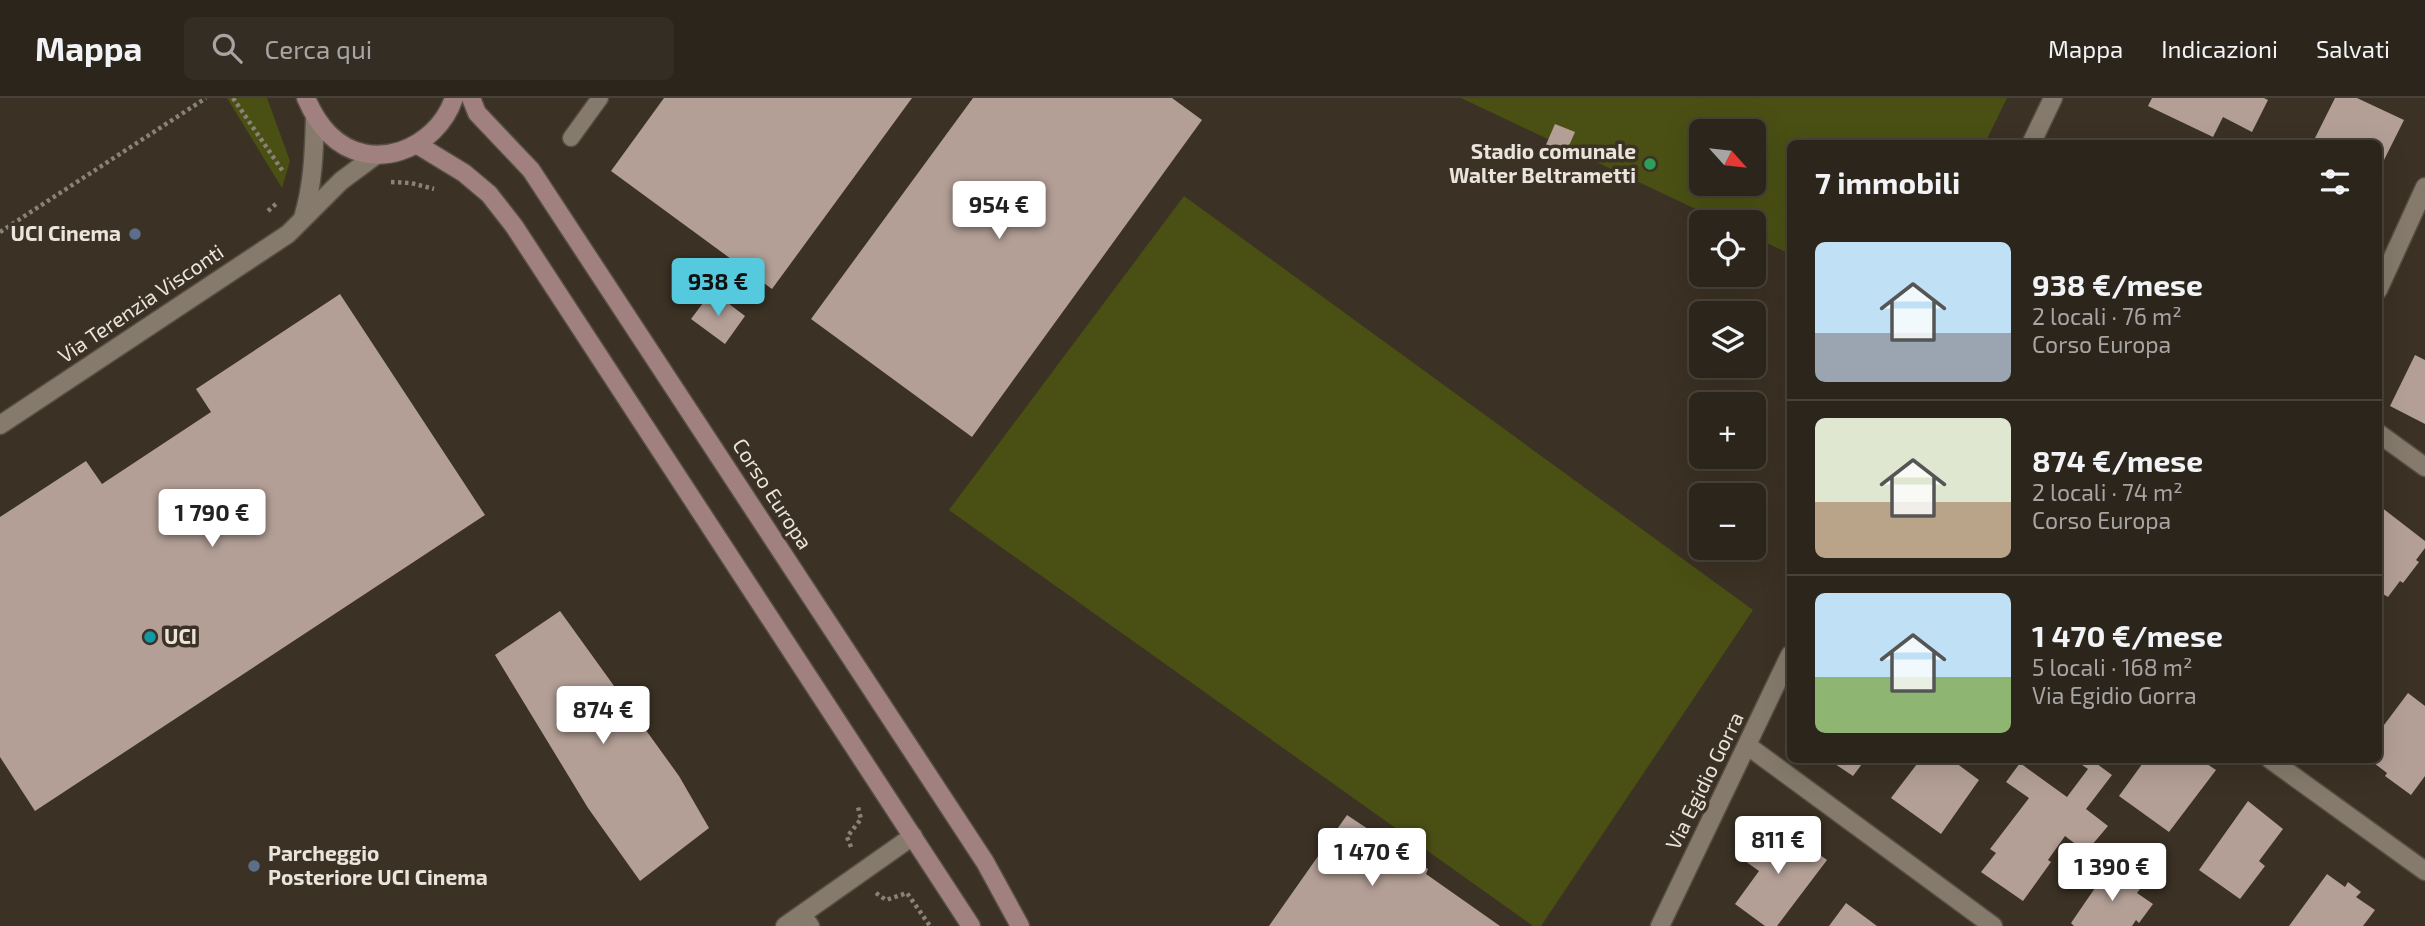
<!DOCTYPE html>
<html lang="it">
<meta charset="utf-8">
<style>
:root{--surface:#2c251b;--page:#342d24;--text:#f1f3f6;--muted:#a6a5a3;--line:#48423a;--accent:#55cadf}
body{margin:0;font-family:"Exo 2",sans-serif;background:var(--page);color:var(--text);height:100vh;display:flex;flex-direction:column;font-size:26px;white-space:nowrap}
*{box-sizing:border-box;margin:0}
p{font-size:23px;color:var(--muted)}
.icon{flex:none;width:38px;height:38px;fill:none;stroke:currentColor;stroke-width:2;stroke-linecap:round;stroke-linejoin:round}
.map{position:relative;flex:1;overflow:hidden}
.side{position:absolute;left:1787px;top:42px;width:595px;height:623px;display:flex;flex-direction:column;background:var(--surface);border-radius:10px;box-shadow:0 7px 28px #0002,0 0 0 2px var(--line)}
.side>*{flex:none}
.needle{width:46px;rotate:117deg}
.buttons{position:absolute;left:1689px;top:21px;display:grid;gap:14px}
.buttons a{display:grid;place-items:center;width:77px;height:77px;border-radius:10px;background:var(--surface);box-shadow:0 7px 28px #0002,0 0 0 2px var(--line);font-size:35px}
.price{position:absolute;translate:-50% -60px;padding:0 16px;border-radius:7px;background:#fff;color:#222;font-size:23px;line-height:46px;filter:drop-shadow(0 2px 4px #0008)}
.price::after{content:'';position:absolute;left:50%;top:42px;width:21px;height:16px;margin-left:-10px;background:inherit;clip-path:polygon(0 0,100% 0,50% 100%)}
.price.selected{background:var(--accent);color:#111}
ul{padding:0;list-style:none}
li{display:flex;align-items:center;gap:21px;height:175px;padding:0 28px}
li+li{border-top:2px solid var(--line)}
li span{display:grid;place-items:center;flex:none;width:196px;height:140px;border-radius:10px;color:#555}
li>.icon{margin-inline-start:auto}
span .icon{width:84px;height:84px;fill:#fffc;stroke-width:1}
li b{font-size:30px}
h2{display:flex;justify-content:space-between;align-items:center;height:84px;padding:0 28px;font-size:30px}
header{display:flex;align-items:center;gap:42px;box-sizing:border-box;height:98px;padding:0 35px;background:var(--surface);border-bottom:2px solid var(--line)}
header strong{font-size:33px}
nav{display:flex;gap:38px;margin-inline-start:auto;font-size:24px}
.search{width:490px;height:63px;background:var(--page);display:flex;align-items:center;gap:18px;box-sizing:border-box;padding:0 24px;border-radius:10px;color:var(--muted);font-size:26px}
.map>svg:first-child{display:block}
.green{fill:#4a5014;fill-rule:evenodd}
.building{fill:#b39f96}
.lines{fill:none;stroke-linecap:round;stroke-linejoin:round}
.service-casing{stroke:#564e43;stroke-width:19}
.minor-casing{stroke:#564e43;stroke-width:21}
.secondary-casing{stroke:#564e43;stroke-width:21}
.path{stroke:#8a8277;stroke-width:4.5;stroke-dasharray:3.5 3.5;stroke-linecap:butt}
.service{stroke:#857a6b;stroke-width:16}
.minor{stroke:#857a6b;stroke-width:18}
.secondary{stroke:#a18080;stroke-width:18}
.leisure-dot{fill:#2e9e5b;stroke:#3b3124;stroke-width:2.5}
.service-dot{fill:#5c6f8a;stroke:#3b3124;stroke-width:2.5}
.culture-dot{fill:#0f9aa8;stroke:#3b3124;stroke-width:2.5}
.labels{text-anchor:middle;stroke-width:7;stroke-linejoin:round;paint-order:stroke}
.poi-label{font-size:21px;font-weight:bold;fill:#eae4dc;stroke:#3b3124;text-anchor:end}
.street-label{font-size:21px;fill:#eae4dc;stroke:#3b3124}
</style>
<header>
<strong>Mappa</strong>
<div class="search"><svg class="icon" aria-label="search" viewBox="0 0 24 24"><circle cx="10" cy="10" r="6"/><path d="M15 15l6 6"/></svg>Cerca qui</div>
<nav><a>Mappa</a><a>Indicazioni</a><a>Salvati</a></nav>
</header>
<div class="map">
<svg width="2425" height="828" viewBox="0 0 2425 828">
<rect width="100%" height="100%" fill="#3b3124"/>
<!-- green -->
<g class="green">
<path d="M227 0H267L290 63 282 90Z"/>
<path d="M1461 0H2007L1985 45 1790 46V156L1754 139V124H1723ZM1701 33H1754V86H1701Z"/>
<path d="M1184 98 1753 512 1541 828H1533L949 412Z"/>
</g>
<!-- building -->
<g class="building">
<path d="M664 0H912L772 191 611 73Z"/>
<path d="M973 0H1172L1202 22 972 339 811 221Z"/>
<path d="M2152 0H2264L2268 2 2252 34 2223 19 2213 39 2148 8Z"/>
<path d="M2335 0H2357L2404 22 2378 74V46L2313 44Z"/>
<path d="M1555 26 1575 34 1565 57 1545 49Z"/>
<path d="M712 193 745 218 725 246 691 221Z"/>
<path d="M340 196 485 417 35 713 0 659V419L86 363 102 386 211 314 196 291Z"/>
<path d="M2415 257 2425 262V326L2390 308Z"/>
<path d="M2381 409 2425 443V450L2416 462 2419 464 2403 485 2400 483 2388 499 2378 493V412Z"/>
<path d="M560 513 679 678 709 730 640 783 588 710 495 557Z"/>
<path d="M2408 595 2425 608V678L2411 697 2385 678 2387 675 2370 662H2378V635Z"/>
<path d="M1829 662H1865L1853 678Z"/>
<path d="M1920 662H1952L1979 682 1941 736 1891 700Z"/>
<path d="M2075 662H2094L2093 663 2112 677 2086 711 2108 728 2086 754 2065 738 2048 762 2051 764 2023 803 1981 774 1996 755 1990 751 2029 700 2006 684 2020 665 2067 699 2088 671Z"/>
<path d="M2145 662H2201L2216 672 2169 734 2119 698Z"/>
<path d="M2248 703 2283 731 2259 763 2265 768 2240 801 2199 772Z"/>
<path d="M1347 717 1428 771 1426 776 1500 828H1269Z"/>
<path d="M1774 724 1827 762 1777 828H1765L1735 806 1759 773 1745 763Z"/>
<path d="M2102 770 2118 780 2121 777 2140 791 2137 795 2153 806 2139 825 2136 822 2132 828H2074L2071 825 2095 790 2090 786Z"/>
<path d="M2327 776 2345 789 2348 784 2361 794 2356 799 2375 812 2363 828H2289Z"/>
<path d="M1846 805 1877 828H1829Z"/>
</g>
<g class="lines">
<defs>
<g id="service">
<path d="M571 40 600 0"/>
<path d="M803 816 811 828"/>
</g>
<g id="minor">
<path d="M2031 46 2053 0"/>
<path d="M303 120C313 87 314 55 315 20"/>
<path d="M2378 192 2425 89"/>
<path d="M0 327 288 136 341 83 376 57"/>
<path d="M2378 335 2425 369"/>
<path d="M1748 648 1993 828"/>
<path d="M2271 662 2425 773"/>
<path d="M785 828 913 738"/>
<path d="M1660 828 1790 557"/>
</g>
<g id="secondary">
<path d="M306 0C312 14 318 25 329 36 371 78 437 51 454 0"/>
<path d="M471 0 477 15 531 72 985 764 1020 828"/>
<path d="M418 47 464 75 489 96 514 128 971 828"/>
</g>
</defs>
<!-- service casing -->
<use href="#service" class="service-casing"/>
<!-- minor casing -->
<use href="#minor" class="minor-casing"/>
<!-- secondary casing -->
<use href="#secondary" class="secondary-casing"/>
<!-- path -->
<g class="path">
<path d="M233 0 284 75"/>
<path d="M391 84 411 85 434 91"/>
<path d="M268 113 277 105"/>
<path d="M0 134 206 0"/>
<path d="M851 749 847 739 861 721 858 709"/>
<path d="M876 795 886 802 907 795 930 828"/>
</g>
<!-- service -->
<use href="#service" class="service"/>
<!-- minor -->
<use href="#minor" class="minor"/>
<!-- secondary -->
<use href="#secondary" class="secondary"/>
</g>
<!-- markers -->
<circle class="leisure-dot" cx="1650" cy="66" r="7"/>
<g class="service-dot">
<circle cx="135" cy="136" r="7"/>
<circle cx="254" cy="768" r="7"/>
</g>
<circle class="culture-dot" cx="150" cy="539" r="7"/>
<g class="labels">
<!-- poi labels -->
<g class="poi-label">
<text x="1636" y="61">Stadio comunale<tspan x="1636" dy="24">Walter Beltrametti</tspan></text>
<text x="121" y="143">UCI Cinema</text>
<text x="164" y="546" text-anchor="start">UCI</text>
<text x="268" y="763" text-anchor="start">Parcheggio<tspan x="268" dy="24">Posteriore UCI Cinema</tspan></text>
</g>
<!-- street labels -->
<g class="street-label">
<text transform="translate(141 206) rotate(-34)" y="7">Via Terenzia Visconti</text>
<text transform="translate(772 396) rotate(57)" y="7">Corso Europa</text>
<text transform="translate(1705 683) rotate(-64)" y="7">Via Egidio Gorra</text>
</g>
</g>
</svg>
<div class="buttons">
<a><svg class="needle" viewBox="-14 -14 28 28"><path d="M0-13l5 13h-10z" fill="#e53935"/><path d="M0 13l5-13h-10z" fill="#a6a5a3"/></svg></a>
<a><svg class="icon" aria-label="locate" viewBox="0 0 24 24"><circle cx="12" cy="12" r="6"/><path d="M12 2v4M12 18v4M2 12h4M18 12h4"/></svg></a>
<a><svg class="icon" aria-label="layers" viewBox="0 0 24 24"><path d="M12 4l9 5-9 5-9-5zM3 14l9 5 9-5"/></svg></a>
<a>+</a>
<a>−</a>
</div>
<b class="price" style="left:999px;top:143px">954 €</b>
<b class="price selected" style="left:718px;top:220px">938 €</b>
<b class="price" style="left:212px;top:451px">1 790 €</b>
<b class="price" style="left:603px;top:648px">874 €</b>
<b class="price" style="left:1778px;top:778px">811 €</b>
<b class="price" style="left:1372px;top:790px">1 470 €</b>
<b class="price" style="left:2112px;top:805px">1 390 €</b>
<section class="side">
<h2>7 immobili<svg class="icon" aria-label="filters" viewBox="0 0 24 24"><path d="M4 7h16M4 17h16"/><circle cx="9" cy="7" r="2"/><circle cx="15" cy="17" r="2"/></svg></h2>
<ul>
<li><span style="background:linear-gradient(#bfe0f5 65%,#9aa5b1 0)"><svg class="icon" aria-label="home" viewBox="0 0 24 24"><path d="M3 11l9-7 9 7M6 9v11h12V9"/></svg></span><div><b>938 €/mese</b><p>2 locali · 76 m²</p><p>Corso Europa</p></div></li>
<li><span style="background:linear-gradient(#dfe7d0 60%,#b9a48a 0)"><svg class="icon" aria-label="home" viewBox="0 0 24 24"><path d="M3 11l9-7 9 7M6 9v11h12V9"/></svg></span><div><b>874 €/mese</b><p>2 locali · 74 m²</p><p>Corso Europa</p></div></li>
<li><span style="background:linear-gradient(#bfe0f5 60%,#8fb573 0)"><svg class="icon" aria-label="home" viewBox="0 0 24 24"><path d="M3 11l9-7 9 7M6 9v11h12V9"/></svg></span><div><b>1 470 €/mese</b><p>5 locali · 168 m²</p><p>Via Egidio Gorra</p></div></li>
</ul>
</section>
</div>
